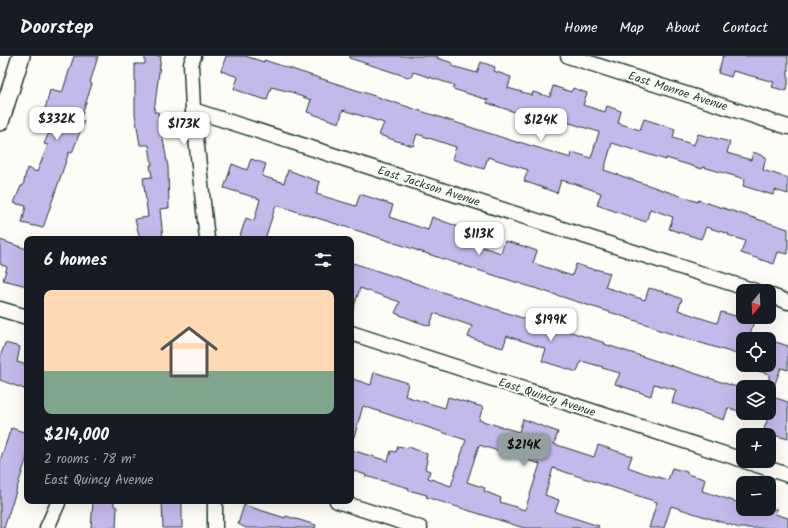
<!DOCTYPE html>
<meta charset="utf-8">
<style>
:root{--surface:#171b24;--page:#242831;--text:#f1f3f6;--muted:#9ea1a6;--line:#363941;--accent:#92a19f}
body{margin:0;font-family:Kalam,sans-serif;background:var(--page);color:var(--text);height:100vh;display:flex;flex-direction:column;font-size:15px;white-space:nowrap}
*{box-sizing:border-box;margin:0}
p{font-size:13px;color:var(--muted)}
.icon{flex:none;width:22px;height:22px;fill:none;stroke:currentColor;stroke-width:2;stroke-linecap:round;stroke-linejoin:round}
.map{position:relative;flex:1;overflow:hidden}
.details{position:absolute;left:24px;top:180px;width:330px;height:268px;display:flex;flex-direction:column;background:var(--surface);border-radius:8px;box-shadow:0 4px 16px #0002}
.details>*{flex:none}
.needle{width:26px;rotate:198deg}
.controls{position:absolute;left:736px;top:228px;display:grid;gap:8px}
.controls a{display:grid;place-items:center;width:40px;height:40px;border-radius:8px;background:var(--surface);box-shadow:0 4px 16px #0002;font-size:20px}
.price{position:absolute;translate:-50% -34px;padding:0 9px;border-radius:8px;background:#fff;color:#222;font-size:13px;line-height:26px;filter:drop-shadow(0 1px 2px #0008)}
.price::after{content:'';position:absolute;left:50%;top:24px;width:12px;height:9px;margin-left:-6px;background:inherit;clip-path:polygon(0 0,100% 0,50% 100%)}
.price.selected{background:var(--accent);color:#111}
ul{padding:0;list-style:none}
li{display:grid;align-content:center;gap:8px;height:212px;padding:0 20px}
li span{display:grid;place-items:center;height:124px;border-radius:8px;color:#555}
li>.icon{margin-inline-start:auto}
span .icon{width:72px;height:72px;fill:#fffc;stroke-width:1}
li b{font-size:17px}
h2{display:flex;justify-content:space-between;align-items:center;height:48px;padding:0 20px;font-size:17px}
header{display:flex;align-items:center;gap:24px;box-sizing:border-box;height:56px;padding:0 20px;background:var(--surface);border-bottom:1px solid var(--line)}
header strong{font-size:19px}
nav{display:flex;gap:22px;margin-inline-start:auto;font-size:14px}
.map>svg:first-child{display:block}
.building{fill:#c4b9eb;stroke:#1f3d34;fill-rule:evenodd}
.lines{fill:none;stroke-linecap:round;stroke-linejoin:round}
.minor-casing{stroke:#1f3d34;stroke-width:17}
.tertiary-casing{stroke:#1f3d34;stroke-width:20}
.minor{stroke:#fdfcf7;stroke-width:14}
.tertiary{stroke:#fdfcf7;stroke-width:17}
.labels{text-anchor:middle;stroke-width:4;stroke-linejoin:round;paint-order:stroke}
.street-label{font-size:12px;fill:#1f3d34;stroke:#fdfcf7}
</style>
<header>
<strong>Doorstep</strong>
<nav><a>Home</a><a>Map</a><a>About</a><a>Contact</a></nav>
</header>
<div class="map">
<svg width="788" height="472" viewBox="0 0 788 472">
<rect width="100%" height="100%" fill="#fdfcf7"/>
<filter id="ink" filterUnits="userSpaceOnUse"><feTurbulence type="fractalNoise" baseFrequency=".025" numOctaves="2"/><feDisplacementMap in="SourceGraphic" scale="8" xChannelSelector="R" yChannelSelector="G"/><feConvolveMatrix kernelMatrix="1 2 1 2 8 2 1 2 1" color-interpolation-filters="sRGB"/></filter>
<g filter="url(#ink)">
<!-- building -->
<g class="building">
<path d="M74 0H98L90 27 92 28 80 64 84 65 72 97 69 96 43 172 22 167 26 150 14 147 21 130H23L27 112 37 116 48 89 44 88 51 72 41 69 50 34 62 37Z"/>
<path d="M145 0H161L154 56H158L168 111 169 152 160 153 163 183H140L135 163 148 161 143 122 152 121 150 109H152L149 89H140L135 58V8H145Z"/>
<path d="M226 0H245L264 6V4L519 87V86L571 102 572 96 591 102 599 76 560 64 559 66 519 54 518 57 487 47 488 44 453 33 454 29 413 16 411 22 349 2 350 0H438L437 2 453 7 452 10 477 17 481 6 495 11 494 15 511 21 508 32 532 39 533 36 550 41 553 30 571 36 573 32 587 37 583 49 605 56 607 50 621 55 618 67 640 74 644 63 675 73 673 82 694 89 698 78 730 86 727 97 751 104 753 96 766 101 763 114 788 122V138L775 134 773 139 743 130 745 123 703 111 702 113 666 102V104L612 87 604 114 698 146V144L788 173V198L778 196 774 208 741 197 745 185 728 179 729 178 706 171 701 183 669 173 673 161 650 153 646 166 597 149 601 137 579 129 561 124 557 137 524 125 528 114 488 101 484 113 452 103 456 91 417 78 413 90 397 85 379 79 384 67 343 54 339 67 307 56 311 44 294 38 295 37 271 31 267 44 253 40 234 33 238 21 221 15Z"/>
<path d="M723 0H788V29L786 35 772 31 774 26 733 15 731 21 718 17Z"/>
<path d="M251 103 266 108 262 120 284 127 288 114 320 126 316 138 356 150 360 138 393 149 389 161 428 174 432 161 464 173 461 184 501 197 505 185 523 190 537 195 533 207 572 220 576 208 595 214V213L610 217 605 231 645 244 649 232 664 236 682 243 678 254 704 263 717 267 721 256 754 265 749 283H743V300L656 273 657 272 622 260 440 202 368 178 276 149 265 183H239L246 162 254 165 260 143 224 132 232 108 247 114Z"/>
<path d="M0 184 27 193V230L3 224 7 211 0 208Z"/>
<path d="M353 207 535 266 538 256 552 260 549 269 605 287 604 288 743 333V356L728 352 724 364 672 347 676 334 654 328 651 340 615 328 620 317 602 312 603 311 581 305 577 316 542 305 546 293 529 287 507 280 503 292 489 288 468 281 472 270 434 257 430 270 415 265 395 257 400 246 360 232 353 254H351V213Z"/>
<path d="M773 285 788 290V314L781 312 770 340 788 346V383L763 376 769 359V318L747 312 748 309H769V298Z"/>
<path d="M5 287 20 291 17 306 27 309V334L0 324V301Z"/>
<path d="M374 316 408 327 405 340 445 352 448 341 483 351 479 364 502 371 519 376 523 363 558 376 554 388 594 401 598 389 632 400 628 411 644 417 668 424 672 412 687 416V418L705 423 702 435 743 448V453H777L775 458 788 462V472H740L671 450 664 472H649L657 446 553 412 545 439 559 444 555 456 599 470 598 472H524L426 441 427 439 408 434 409 432 365 420 366 419 351 414V394L388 405 391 395 396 396 398 390 408 392 409 391 427 398 426 403 427 404 425 413 430 415 428 422 451 430 466 384 363 350 354 381H351V331L353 323 371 329ZM479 389 540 408 525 454 500 446 501 442 484 435 485 432 467 426Z"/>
<path d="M11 372 27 377V401L4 472H0V405Z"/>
<path d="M93 445H114V450L117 451 116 472H91Z"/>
<path d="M182 445V472H163L162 446Z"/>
<path d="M244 449 285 462 286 460 316 469 315 472H246L238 468Z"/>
</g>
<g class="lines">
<defs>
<g id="minor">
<path d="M194 0 191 8 193 54 207 183"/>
<path d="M568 0 788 71"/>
<path d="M193 54 755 235"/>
<path d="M769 239 788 246"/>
<path d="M0 253 27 261"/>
<path d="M351 277 743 404"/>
<path d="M745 405 788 419"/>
<path d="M337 445 420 472"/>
<path d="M47 472 58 447"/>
<path d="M215 472V445"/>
</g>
<path id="tertiary" d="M0 66 21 0"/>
</defs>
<!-- minor casing -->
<use href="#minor" class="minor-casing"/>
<!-- tertiary casing -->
<use href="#tertiary" class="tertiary-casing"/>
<!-- minor -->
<use href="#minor" class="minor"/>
<!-- tertiary -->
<use href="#tertiary" class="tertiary"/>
</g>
</g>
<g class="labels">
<!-- street labels -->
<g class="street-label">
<text transform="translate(678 35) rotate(18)" y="4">East Monroe Avenue</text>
<text transform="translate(429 130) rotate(18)" y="4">East Jackson Avenue</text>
<text transform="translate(547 341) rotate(18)" y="4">East Quincy Avenue</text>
</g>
</g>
</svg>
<div class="controls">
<a><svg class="needle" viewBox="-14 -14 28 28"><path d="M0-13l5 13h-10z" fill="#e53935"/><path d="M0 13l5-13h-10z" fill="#9ea1a6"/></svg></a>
<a><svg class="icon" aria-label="locate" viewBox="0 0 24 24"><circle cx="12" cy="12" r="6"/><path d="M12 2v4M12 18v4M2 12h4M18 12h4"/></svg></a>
<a><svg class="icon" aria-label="layers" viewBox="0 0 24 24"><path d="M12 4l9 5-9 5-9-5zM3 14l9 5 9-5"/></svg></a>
<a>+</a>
<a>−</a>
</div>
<b class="price" style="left:57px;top:85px">$332K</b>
<b class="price" style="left:541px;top:86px">$124K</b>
<b class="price" style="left:184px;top:90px">$173K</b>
<b class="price" style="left:479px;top:200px">$113K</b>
<b class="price" style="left:551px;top:286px">$199K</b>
<b class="price selected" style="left:524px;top:411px">$214K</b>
<section class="details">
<h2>6 homes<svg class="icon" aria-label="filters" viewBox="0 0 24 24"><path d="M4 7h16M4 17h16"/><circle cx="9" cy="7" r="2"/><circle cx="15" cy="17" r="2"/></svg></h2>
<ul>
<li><span style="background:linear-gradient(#ffd9b3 65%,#7fa58c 0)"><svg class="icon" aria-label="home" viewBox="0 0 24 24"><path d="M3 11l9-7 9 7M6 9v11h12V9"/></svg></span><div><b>$214,000</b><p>2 rooms · 78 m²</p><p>East Quincy Avenue</p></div></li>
</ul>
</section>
</div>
